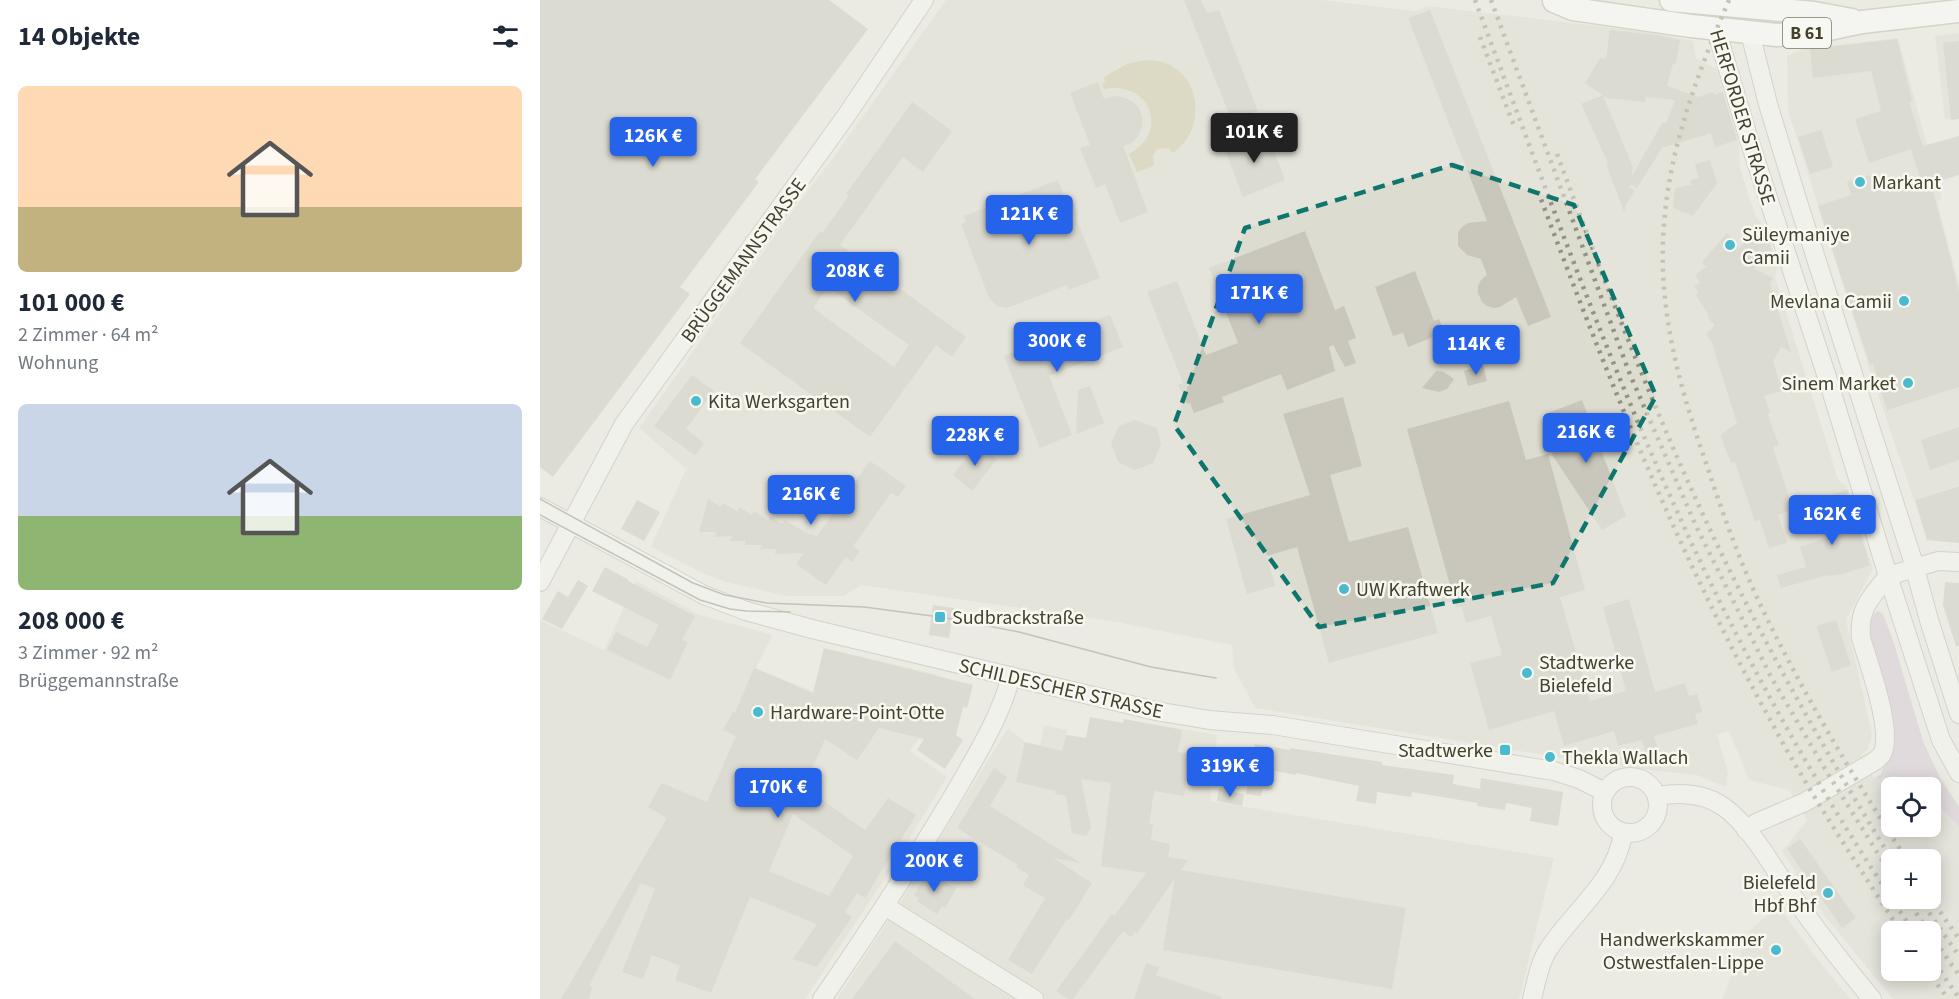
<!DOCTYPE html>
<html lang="de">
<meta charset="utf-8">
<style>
:root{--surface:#fff;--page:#f6f6f7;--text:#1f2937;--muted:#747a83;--accent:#2563eb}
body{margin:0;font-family:"Source Sans 3",sans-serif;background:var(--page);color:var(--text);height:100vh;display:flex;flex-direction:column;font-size:22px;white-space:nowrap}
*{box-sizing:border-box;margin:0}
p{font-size:20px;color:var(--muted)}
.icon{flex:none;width:33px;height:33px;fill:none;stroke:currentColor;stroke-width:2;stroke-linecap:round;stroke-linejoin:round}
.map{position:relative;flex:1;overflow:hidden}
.details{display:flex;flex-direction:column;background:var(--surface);width:540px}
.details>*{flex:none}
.controls{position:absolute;left:1341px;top:777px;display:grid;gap:12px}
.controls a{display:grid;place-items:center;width:60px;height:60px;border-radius:9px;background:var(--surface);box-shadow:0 3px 15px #0003;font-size:30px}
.price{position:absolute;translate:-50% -51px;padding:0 14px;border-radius:6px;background:var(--accent);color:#fff;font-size:20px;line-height:39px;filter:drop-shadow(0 2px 3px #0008)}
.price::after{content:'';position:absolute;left:50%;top:36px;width:18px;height:14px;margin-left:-9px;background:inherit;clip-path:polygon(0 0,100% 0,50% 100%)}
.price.on{background:#222;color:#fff}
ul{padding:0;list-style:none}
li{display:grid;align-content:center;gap:12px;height:318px;padding:0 18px}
li span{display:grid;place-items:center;height:186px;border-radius:9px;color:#555}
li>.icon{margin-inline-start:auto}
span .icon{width:108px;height:108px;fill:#fffc;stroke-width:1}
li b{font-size:26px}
h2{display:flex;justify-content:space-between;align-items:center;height:72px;padding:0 18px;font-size:26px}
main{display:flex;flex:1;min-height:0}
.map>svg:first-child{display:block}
.built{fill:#dddcd1;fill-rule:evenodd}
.green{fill:#d5c5d4}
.water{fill:#cbc39f}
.building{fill:#c9c7bb;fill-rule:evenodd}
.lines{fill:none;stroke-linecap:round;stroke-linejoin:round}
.minor-casing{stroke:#b6b5a8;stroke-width:20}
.major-casing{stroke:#b7b5a3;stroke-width:25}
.minor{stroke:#f9f9f6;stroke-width:18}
.major{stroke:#fff;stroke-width:22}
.tram{stroke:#95937d;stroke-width:1.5}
.rail{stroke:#95937d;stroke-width:4.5;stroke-dasharray:3 6;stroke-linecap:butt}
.marked{fill:none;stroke:#0f766e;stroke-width:4.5;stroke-dasharray:12 8;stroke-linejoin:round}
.poi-dot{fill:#4abace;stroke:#f8f8f3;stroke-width:2}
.labels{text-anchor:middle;stroke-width:5;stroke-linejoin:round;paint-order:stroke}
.shield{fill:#f8f8f3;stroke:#7a7967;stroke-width:1.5}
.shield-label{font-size:18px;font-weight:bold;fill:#44422b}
.street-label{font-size:20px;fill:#44422b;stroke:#f8f8f3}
.poi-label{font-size:20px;fill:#44422b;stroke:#f8f8f3;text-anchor:start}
</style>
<main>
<section class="details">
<h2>14 Objekte<svg class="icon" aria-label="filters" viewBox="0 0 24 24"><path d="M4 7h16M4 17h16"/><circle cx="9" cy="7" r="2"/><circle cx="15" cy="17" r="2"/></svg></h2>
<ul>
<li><span style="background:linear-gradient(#ffd9b3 65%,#c2b280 0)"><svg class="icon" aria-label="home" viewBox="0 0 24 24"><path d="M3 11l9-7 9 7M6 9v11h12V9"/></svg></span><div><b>101 000 €</b><p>2 Zimmer · 64 m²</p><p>Wohnung</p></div></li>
<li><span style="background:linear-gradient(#c9d6e8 60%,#8fb573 0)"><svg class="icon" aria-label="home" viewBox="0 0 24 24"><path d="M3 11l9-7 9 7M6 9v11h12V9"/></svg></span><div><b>208 000 €</b><p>3 Zimmer · 92 m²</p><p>Brüggemannstraße</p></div></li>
</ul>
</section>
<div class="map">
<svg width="1419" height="999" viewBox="0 0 1419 999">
<rect width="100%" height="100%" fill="#ebebe3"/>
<!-- built -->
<g class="built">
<path d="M406 0H781L876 11 888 6 1116 33 1153 41 1156 59 1177 69 1199 143 1200 168 1215 215 1227 232 1238 265 1235 277 1298 479 1307 487 1333 568 1306 620 1332 734 1328 749 1321 755 1334 779 1357 776 1378 787 1352 788V826H1390L1391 799 1419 826V999H1353L1284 915 1242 851 1267 821 1249 790 1209 780 1189 731 1177 735 1188 773 1186 787 1157 775 1072 766 715 708 694 669 692 645 577 622 321 585 304 596H246L186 582 165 574 111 547 146 469 99 428 243 224 293 158ZM1352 860H1390V898H1352ZM1352 932H1390V970H1352Z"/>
<path d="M1419 33V117L1405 120 1395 36Z"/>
<path d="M1358 38 1402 199 1397 201 1419 285V485L1374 500 1329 368 1248 110 1247 56 1263 49Z"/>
<path d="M96 581 160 615 233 635 216 668 303 704 315 655 399 675 384 732 370 751 407 777 344 880 265 999H0V620L64 650Z"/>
<path d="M612 724 677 735 670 801 1014 858 979 999H297L361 901 468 728 485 742 500 746 504 725 527 730 526 735 545 738 603 767Z"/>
<path d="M1238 906 1275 956 1310 999H1182L1210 930Z"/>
</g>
<!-- green -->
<path class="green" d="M1338 611 1343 614 1353 640 1383 741 1400 778 1419 807V826L1391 799 1390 788 1378 787 1357 776 1334 779 1341 774 1345 761 1329 639C1329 629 1328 616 1338 611Z"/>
<!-- water -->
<path class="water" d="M600 61C607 60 615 60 623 62 663 76 666 131 633 153L628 148 617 149 613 156 614 166 597 172 589 154C630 132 611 80 564 89L562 84 565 82 564 77 587 64Z"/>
<!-- building -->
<g class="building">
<path d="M0 0H289L328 29 215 179 219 182 140 287 150 294 13 477 0 467Z"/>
<path d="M644 0H661L667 13 679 10 718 111 691 119Z"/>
<path d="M890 10 1011 317 988 326 976 297 960 307 954 308 947 306 942 302 938 293V286L941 280 947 275 941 259 927 255 918 246V232L922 227 928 223 947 221 868 18Z"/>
<path d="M1070 30 1116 35 1140 40 1136 63 1133 64 1127 86 1158 97 1173 92 1174 95 1183 92 1197 140 1175 147 1171 133 1122 148 1097 188 1090 184 1089 188 1095 190 1086 205 1084 212 1066 164 1068 163 1041 104 1063 95 1045 83 1060 58 1066 59ZM1063 96 1067 98 1105 102 1106 97 1135 100 1126 123H1122L1091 178 1093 167Z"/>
<path d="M1357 39 1372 101 1369 102 1383 146 1419 136V175L1396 182 1398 189 1393 191 1419 291V387L1347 410 1333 364 1330 365 1278 206 1311 195 1307 182 1334 174 1364 190 1382 184 1371 149 1329 163 1315 119 1341 111 1331 71 1273 78 1270 49Z"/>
<path d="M1419 41V119L1411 120 1403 43Z"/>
<path d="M558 82 564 99 573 96 583 97 592 101 599 108 602 117V127L598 136 592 143 583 146 608 212 580 223 565 184 556 188 540 148 550 145 530 93Z"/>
<path d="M372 102 412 131 383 172 363 157 300 245 426 337 412 357 396 345 330 437 200 343 280 231 282 233 309 196 306 194ZM288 287 369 345 354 367 273 308Z"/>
<path d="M726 130 745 180 703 197 684 147Z"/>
<path d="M1281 130 1293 167 1270 174 1258 137Z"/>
<path d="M1170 160 1177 183 1153 216 1133 208 1135 188 1151 185 1150 180 1159 178 1155 164Z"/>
<path d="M518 180 525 198 531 196 538 216 536 218 560 278 528 290 527 285 467 308 457 306 449 298 421 224 426 222 424 216Z"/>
<path d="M765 231 795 310 804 306 816 338 808 341 816 363 805 367 793 345 789 347 795 371 747 390 741 374 682 397 684 402 654 413 650 403 647 404 638 385 643 383 607 292 637 281 666 355 698 343 669 268Z"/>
<path d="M1187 233 1199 248 1204 243 1227 235 1235 261 1213 268 1233 278 1230 284 1251 352 1241 347 1233 361 1242 391 1224 396 1230 411 1228 416 1239 445 1233 447 1253 509 1238 515 1247 543 1229 548 1220 520 1215 521 1195 462 1191 463 1180 435 1197 423 1171 340 1166 334 1175 325 1168 318V314L1156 295 1159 293 1154 286 1160 283 1155 275 1166 267 1162 262Z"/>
<path d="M875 271 894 321 899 319 904 331 895 334 896 336 868 347 863 333 853 336 835 287Z"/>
<path d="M570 315 583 347 509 376 532 435 500 448 464 356Z"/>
<path d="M943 365 947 381 928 386 924 371Z"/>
<path d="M896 371 904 372 914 379 907 389 899 392 882 388Z"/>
<path d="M152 375 174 391 146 429 164 443 155 455 114 426Z"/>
<path d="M550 386 564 423 536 434 538 390Z"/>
<path d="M803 397 822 466 790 475 809 542 868 527 898 633 789 663 757 547 727 556 735 586 707 594 686 519 770 495 743 414Z"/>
<path d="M1042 400 1086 516 1062 530 1011 453 1023 450 1008 413Z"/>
<path d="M969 401 986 460 1008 454 1045 590 1020 597 1050 701 1086 691 1063 607 1089 599 1115 692 1145 683 1149 696 1157 694 1162 712 1155 714 1158 724 1114 736 1118 750 1106 754 1102 740 1078 746 1074 731 1024 746 1014 711 949 730 930 663 962 655 951 616 926 623 921 606 916 607 867 429Z"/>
<path d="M595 420 617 428 621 445 613 463 595 470 578 462 571 443 579 426Z"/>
<path d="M1419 427V460L1390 470 1381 440Z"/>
<path d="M438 443 457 459 432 491 413 475Z"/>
<path d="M330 461 366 486 358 497 351 493 313 546 320 551 312 562 306 557 286 585 256 564 264 553 235 554 236 549H220L223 545H205V541H189L192 536 174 537 177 532H159L168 499 181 507 183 503 198 512 199 507 212 515 214 511 229 521V516L242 524 245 520 266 533 277 536Z"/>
<path d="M1419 486V543L1387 540 1375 500Z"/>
<path d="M1307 490 1330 565 1303 574 1289 576 1288 575 1241 588 1237 575 1266 567 1260 547 1294 535 1282 498Z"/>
<path d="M97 500 120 512 104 541 81 529Z"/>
<path d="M65 567 89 580 88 581 155 616 142 640 148 642 130 680 67 650 76 632 107 647 119 625 52 591Z"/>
<path d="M38 580 48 586 22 629 2 619 18 591 28 597Z"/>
<path d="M1405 582 1419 583V646H1416L1403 605Z"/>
<path d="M393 605 414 608 409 638 389 635Z"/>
<path d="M1296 620 1311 665 1292 672 1276 626Z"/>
<path d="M284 648 433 685 427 708 423 707 416 735 423 740 405 769 377 750 384 739 339 728 317 760 285 739 264 787 325 830 348 798 376 815 325 898 317 893 305 912 312 917 277 967 253 959 277 924 210 897 171 993 135 980 140 966 112 955 103 979 82 972 115 889 101 883 49 986 52 987 49 999H21L127 818 108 807 122 783 167 802 196 736 183 730 193 712 195 713 214 668 273 693ZM253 814 313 856 289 896 229 871Z"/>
<path d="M550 717 583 723 584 719 642 730 638 752 649 754 644 796 614 791 609 825 613 824 611 840 630 844 628 857 648 860 641 870 866 908 852 989 623 950 635 878 597 933 595 931 591 937 583 931 533 999H529L516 991 572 914 574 916 606 873 561 866 571 783 541 779 551 828 546 836 532 833 526 796 515 794 516 791 476 782 485 742 522 751 526 735 546 738Z"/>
<path d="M715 744 750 750V748L842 762V765L914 775 913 784 940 789 941 778 1023 792 1018 826 990 821 992 808 966 803 965 810 937 806 938 803 872 792 871 797 837 792 836 804 816 801 819 786 756 773V775L735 771 732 790 723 789 721 796 706 794Z"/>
<path d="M454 768 467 777 450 806 541 863 513 858 552 883 529 920 527 919 492 974 468 960 505 898 483 885 489 875 476 867 478 865 417 828Z"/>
<path d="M679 789 704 794 702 806 677 801Z"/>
<path d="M1260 839 1316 918 1302 928 1247 849Z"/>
<path d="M388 871 416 889 405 908 402 906 397 914 377 901 379 898 374 895Z"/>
<path d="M355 941 435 999H312Z"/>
<path d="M606 963 619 967 616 975 682 997 681 999H594Z"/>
</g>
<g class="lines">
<defs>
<g id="minor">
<path d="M1176 29 1210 143 1288 380 1348 576 1401 740 1419 773"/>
<path d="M1210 33 1228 104 1257 199 1372 558 1389 620 1419 714"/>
<path d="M0 507 164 595 206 611 272 629 616 711 669 720 733 725 1014 771 1039 779 1065 792"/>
<path d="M1348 576 1398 561 1419 562"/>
<path d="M0 582 84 424 306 116 384 0"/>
<circle cx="1090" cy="805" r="28"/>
<path d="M1118 796C1140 792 1164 793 1184 807 1212 827 1238 876 1259 905 1282 937 1306 968 1332 999"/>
<path d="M1206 830 1216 823 1265 802 1335 761C1337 759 1340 757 1342 754 1354 732 1328 662 1321 638 1318 609 1331 597 1348 576"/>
<path d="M345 906 494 999"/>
<path d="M282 999C329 931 374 862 416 791 437 754 460 718 471 676"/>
<path d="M992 999C996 983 999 964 1008 950 1033 911 1076 882 1083 833"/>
</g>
<g id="major">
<path d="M1131 0 1274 13 1312 20"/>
<path d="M1014 1 1033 9 1151 26 1237 35 1270 33 1322 22 1419 11"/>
</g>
</defs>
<!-- minor casing -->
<use href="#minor" class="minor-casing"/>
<!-- major casing -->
<use href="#major" class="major-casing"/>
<!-- minor -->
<use href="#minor" class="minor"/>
<!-- major -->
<use href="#major" class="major"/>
<!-- tram -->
<g class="tram">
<path d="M0 499 153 583 185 595 227 603 324 607 400 617 479 632 611 667 676 678"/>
<path d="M0 515 160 600 190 609 206 611 250 612"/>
</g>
<!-- rail -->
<g class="rail">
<path d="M935 0C1002 178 1066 358 1146 531 1210 670 1287 805 1374 932"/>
<path d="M951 0 1089 372 1156 526 1231 677 1285 769 1352 876"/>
<path d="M1189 0C1156 77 1126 156 1123 241 1120 318 1141 391 1166 463 1182 511 1199 560 1221 606 1263 694 1314 778 1367 860"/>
<path d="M940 37 974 126"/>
<path d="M1017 154C1063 277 1110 401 1166 521 1220 637 1284 750 1352 860"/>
<path d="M998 191C1066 374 1139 556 1234 727 1272 797 1317 864 1361 932"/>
<path d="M1390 897 1419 939"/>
<path d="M1366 898 1389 932"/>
<path d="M1379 898 1419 956"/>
<path d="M1390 934 1419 975"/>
<path d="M1390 956 1419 998"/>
<path d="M1387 970 1408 999"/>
</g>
</g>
<!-- marked area -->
<path d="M0 0H1419V999H0ZM912 165 1034 205 1116 396 1013 583 779 627 634 425 705 228Z" fill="#ebebe3" fill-opacity=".55" fill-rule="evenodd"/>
<path class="marked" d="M912 165 1034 205 1116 396 1013 583 779 627 634 425 705 228Z"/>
<!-- markers -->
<g class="poi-dot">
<circle cx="1320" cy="182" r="6"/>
<circle cx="1190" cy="245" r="6"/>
<circle cx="1364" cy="301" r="6"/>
<circle cx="1368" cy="383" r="6"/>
<circle cx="156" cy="401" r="6"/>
<circle cx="804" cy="589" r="6"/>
<rect x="394" y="611" width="12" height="12" rx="3"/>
<circle cx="987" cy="673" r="6"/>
<circle cx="218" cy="712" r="6"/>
<rect x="959" y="744" width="12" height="12" rx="3"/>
<circle cx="1010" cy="757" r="6"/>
<circle cx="1288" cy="893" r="6"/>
<circle cx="1236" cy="950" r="6"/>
</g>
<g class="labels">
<!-- shield labels -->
<rect class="shield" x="1243" y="18" width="48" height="30" rx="4.5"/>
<g class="shield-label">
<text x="1267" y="39">B 61</text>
</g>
<!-- street labels -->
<g class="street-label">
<text transform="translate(1203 117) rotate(73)" y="7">HERFORDER STRASSE</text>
<text transform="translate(203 260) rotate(-54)" y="7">BRÜGGEMANNSTRASSE</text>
<text transform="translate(521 688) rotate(13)" y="7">SCHILDESCHER STRASSE</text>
</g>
<!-- poi labels -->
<g class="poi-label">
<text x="1332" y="189">Markant</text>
<text x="1202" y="241">Süleymaniye<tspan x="1202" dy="23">Camii</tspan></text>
<text x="1352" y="308" text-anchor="end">Mevlana Camii</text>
<text x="1356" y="390" text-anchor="end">Sinem Market</text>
<text x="168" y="408">Kita Werksgarten</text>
<text x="816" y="596">UW Kraftwerk</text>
<text x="412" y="624">Sudbrackstraße</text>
<text x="999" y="669">Stadtwerke<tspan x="999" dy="23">Bielefeld</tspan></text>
<text x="230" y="719">Hardware-Point-Otte</text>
<text x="953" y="757" text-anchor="end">Stadtwerke</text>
<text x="1022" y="764">Thekla Wallach</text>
<text x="1276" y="889" text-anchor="end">Bielefeld<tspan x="1276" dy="23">Hbf Bhf</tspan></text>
<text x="1224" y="946" text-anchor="end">Handwerkskammer<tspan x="1224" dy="23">Ostwestfalen-Lippe</tspan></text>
</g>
</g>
</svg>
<div class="controls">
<a><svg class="icon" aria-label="locate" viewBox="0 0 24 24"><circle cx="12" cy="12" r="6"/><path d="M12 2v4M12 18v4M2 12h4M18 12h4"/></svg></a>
<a>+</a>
<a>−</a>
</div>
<b class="price on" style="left:714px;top:164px">101K €</b>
<b class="price" style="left:113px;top:168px">126K €</b>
<b class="price" style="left:489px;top:246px">121K €</b>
<b class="price" style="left:315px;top:303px">208K €</b>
<b class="price" style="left:719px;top:325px">171K €</b>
<b class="price" style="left:517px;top:373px">300K €</b>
<b class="price" style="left:936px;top:376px">114K €</b>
<b class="price" style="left:1046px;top:464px">216K €</b>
<b class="price" style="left:435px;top:467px">228K €</b>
<b class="price" style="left:271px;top:526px">216K €</b>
<b class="price" style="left:1292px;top:546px">162K €</b>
<b class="price" style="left:690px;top:798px">319K €</b>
<b class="price" style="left:238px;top:819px">170K €</b>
<b class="price" style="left:394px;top:893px">200K €</b>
</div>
</main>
